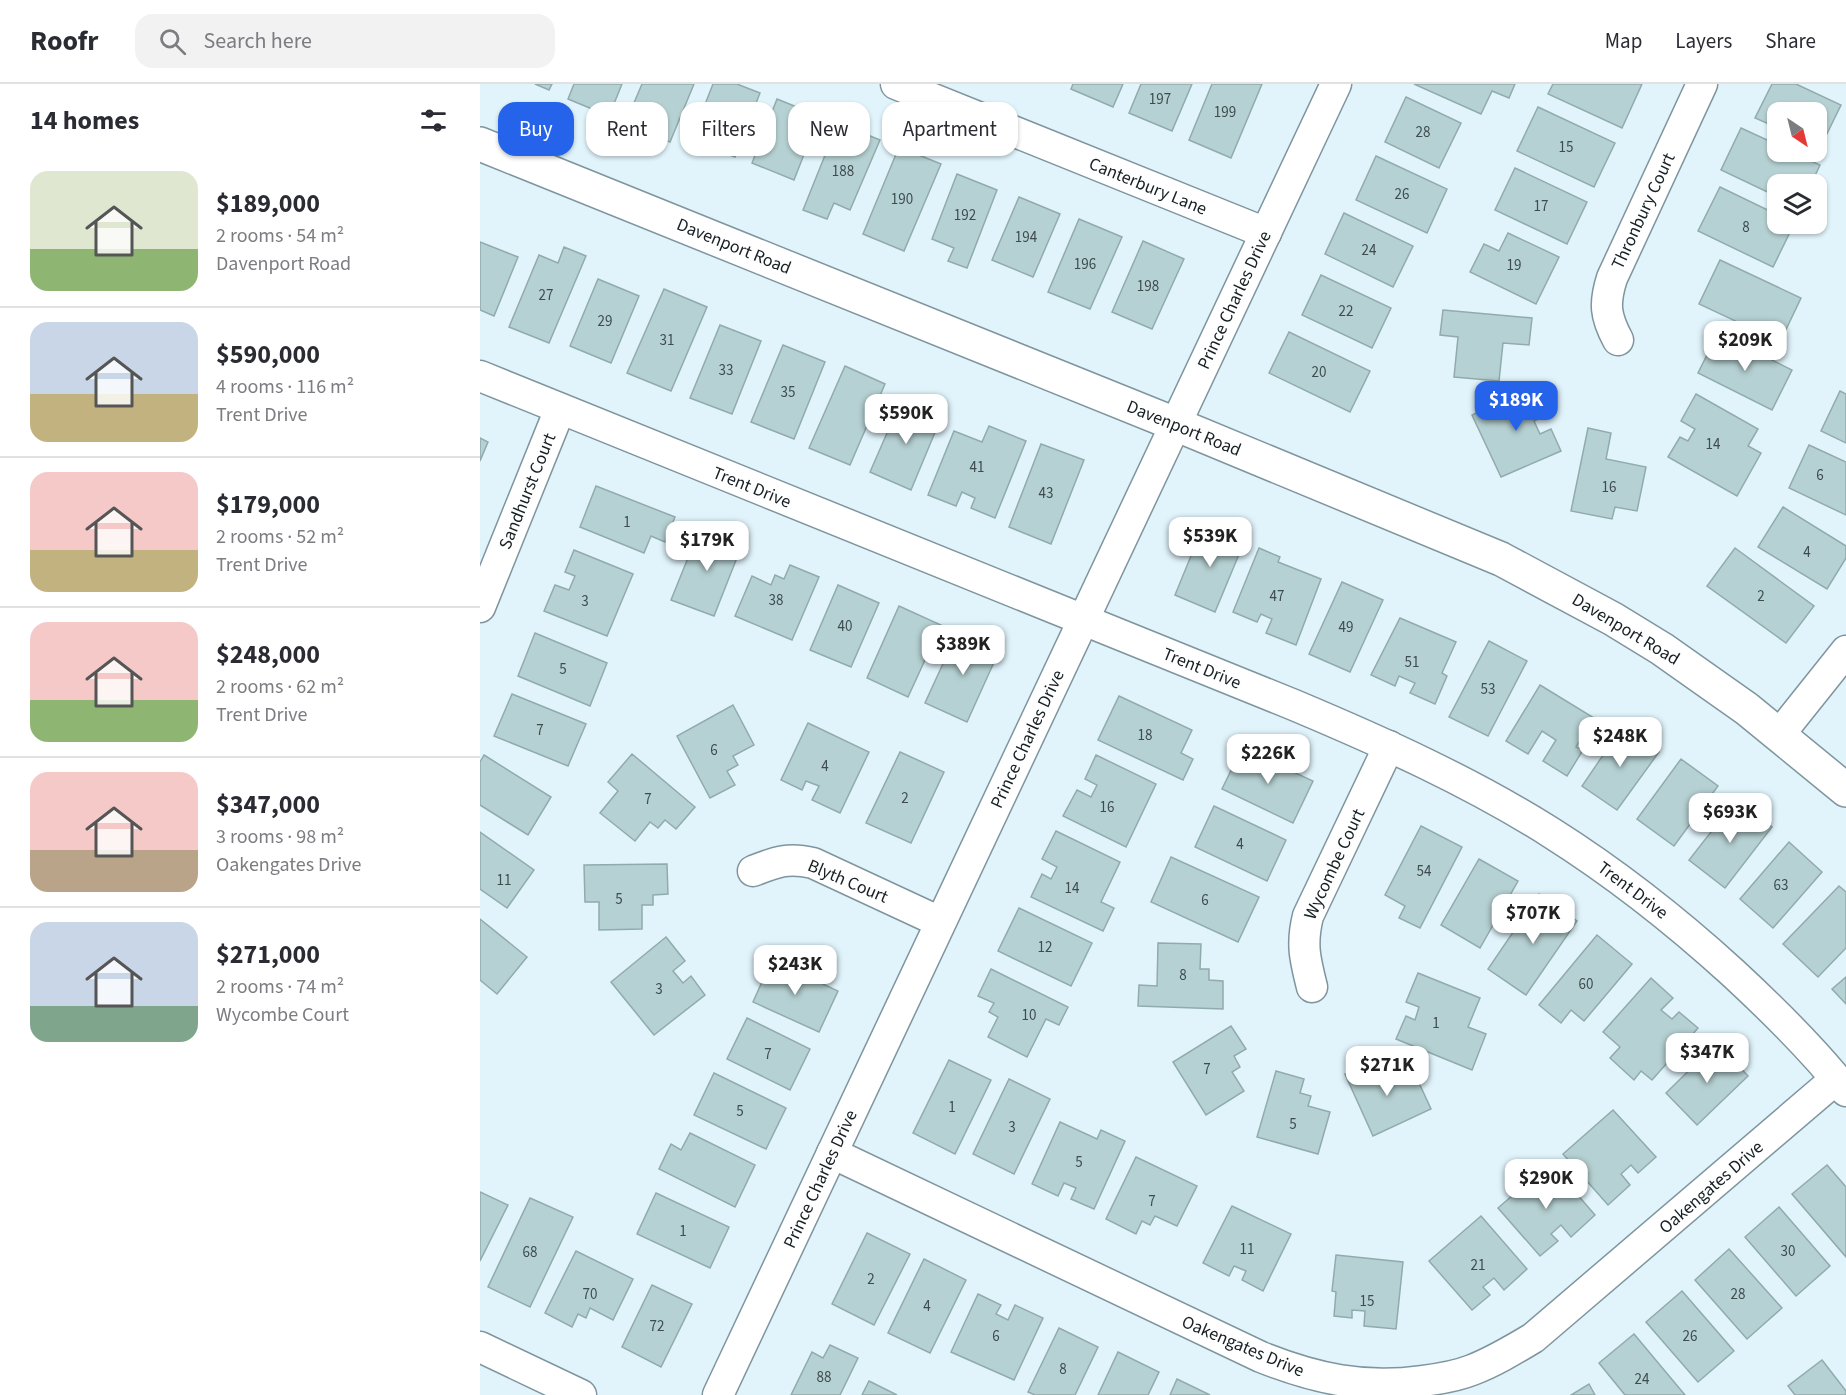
<!DOCTYPE html>
<meta charset="utf-8">
<style>
:root{--surface:#fff;--page:#f2f2f3;--text:#2b2b33;--muted:#7c7c81;--line:#e1e1e2;--accent:#2563eb}
body{margin:0;font-family:"Source Sans 3",sans-serif;background:var(--page);color:var(--text);height:100vh;display:flex;flex-direction:column;font-size:22px;white-space:nowrap}
*{box-sizing:border-box;margin:0}
p{font-size:20px;color:var(--muted)}
.icon{flex:none;width:33px;height:33px;fill:none;stroke:currentColor;stroke-width:2;stroke-linecap:round;stroke-linejoin:round}
.map{position:relative;flex:1;overflow:hidden}
.sheet{display:flex;flex-direction:column;background:var(--surface);width:480px}
.sheet>*{flex:none}
.banner{position:absolute;left:18px;top:18px;width:570px;height:54px;display:flex;gap:12px}
.needle{width:39px;rotate:145deg}
.buttons{position:absolute;left:1287px;top:18px;display:grid;gap:12px}
.buttons a{display:grid;place-items:center;width:60px;height:60px;border-radius:12px;background:var(--surface);box-shadow:0 2px 4px #0004;font-size:30px}
.price{position:absolute;translate:-50% -51px;padding:0 14px;border-radius:12px;background:#fff;color:#222;font-size:20px;line-height:39px;filter:drop-shadow(0 2px 3px #0008)}
.price::after{content:'';position:absolute;left:50%;top:36px;width:18px;height:14px;margin-left:-9px;background:inherit;clip-path:polygon(0 0,100% 0,50% 100%)}
.price.current{background:var(--accent);color:#fff}
ul{padding:0;list-style:none}
li{display:flex;align-items:center;gap:18px;height:150px;padding:0 30px}
li+li{border-top:2px solid var(--line)}
li span{display:grid;place-items:center;flex:none;width:168px;height:120px;border-radius:18px;color:#555}
li>.icon{margin-inline-start:auto}
span .icon{width:72px;height:72px;fill:#fffc;stroke-width:1}
li b{font-size:26px}
h2{display:flex;justify-content:space-between;align-items:center;height:72px;padding:0 30px;font-size:26px}
.chip{padding:0 21px;border-radius:18px;background:var(--surface);box-shadow:0 2px 4px #0004;font-size:21px;line-height:54px}
.chip.current{background:var(--accent);color:#fff}
header{display:flex;align-items:center;gap:36px;box-sizing:border-box;height:84px;padding:0 30px;background:var(--surface);border-bottom:2px solid var(--line)}
header strong{font-size:28px}
nav{display:flex;gap:33px;margin-inline-start:auto;font-size:21px}
.search{width:420px;height:54px;background:var(--page);display:flex;align-items:center;gap:15px;box-sizing:border-box;padding:0 21px;border-radius:18px;color:var(--muted);font-size:22px}
main{display:flex;flex:1;min-height:0}
.map>svg:first-child{display:block}
.building{fill:#b6d1d3;stroke:#91abad;stroke-width:1.5}
.lines{fill:none;stroke-linecap:round;stroke-linejoin:round}
.minor-casing{stroke:#7f959e;stroke-width:33}
.tertiary-casing{stroke:#7f959e;stroke-width:36}
.minor{stroke:#fff;stroke-width:30}
.tertiary{stroke:#fff;stroke-width:33}
.labels{text-anchor:middle;stroke-width:5;stroke-linejoin:round;paint-order:stroke}
.number-label{font-size:15px;fill:#3e4c4e}
.street-label{font-size:18px;fill:#161f22;stroke:#fefefe}
</style>
<header>
<strong>Roofr</strong>
<div class="search"><svg class="icon" aria-label="search" viewBox="0 0 24 24"><circle cx="10" cy="10" r="6"/><path d="M15 15l6 6"/></svg>Search here</div>
<nav><a>Map</a><a>Layers</a><a>Share</a></nav>
</header>
<main>
<section class="sheet">
<h2>14 homes<svg class="icon" aria-label="filters" viewBox="0 0 24 24"><path d="M4 7h16M4 17h16"/><circle cx="9" cy="7" r="2"/><circle cx="15" cy="17" r="2"/></svg></h2>
<ul>
<li><span style="background:linear-gradient(#dfe7d0 65%,#8fb573 0)"><svg class="icon" aria-label="home" viewBox="0 0 24 24"><path d="M3 11l9-7 9 7M6 9v11h12V9"/></svg></span><div><b>$189,000</b><p>2 rooms · 54 m²</p><p>Davenport Road</p></div></li>
<li><span style="background:linear-gradient(#c9d6e8 60%,#c2b280 0)"><svg class="icon" aria-label="home" viewBox="0 0 24 24"><path d="M3 11l9-7 9 7M6 9v11h12V9"/></svg></span><div><b>$590,000</b><p>4 rooms · 116 m²</p><p>Trent Drive</p></div></li>
<li><span style="background:linear-gradient(#f6c9c9 65%,#c2b280 0)"><svg class="icon" aria-label="home" viewBox="0 0 24 24"><path d="M3 11l9-7 9 7M6 9v11h12V9"/></svg></span><div><b>$179,000</b><p>2 rooms · 52 m²</p><p>Trent Drive</p></div></li>
<li><span style="background:linear-gradient(#f6c9c9 65%,#8fb573 0)"><svg class="icon" aria-label="home" viewBox="0 0 24 24"><path d="M3 11l9-7 9 7M6 9v11h12V9"/></svg></span><div><b>$248,000</b><p>2 rooms · 62 m²</p><p>Trent Drive</p></div></li>
<li><span style="background:linear-gradient(#f6c9c9 65%,#b9a48a 0)"><svg class="icon" aria-label="home" viewBox="0 0 24 24"><path d="M3 11l9-7 9 7M6 9v11h12V9"/></svg></span><div><b>$347,000</b><p>3 rooms · 98 m²</p><p>Oakengates Drive</p></div></li>
<li><span style="background:linear-gradient(#c9d6e8 70%,#7fa58c 0)"><svg class="icon" aria-label="home" viewBox="0 0 24 24"><path d="M3 11l9-7 9 7M6 9v11h12V9"/></svg></span><div><b>$271,000</b><p>2 rooms · 74 m²</p><p>Wycombe Court</p></div></li>
</ul>
</section>
<div class="map">
<svg width="1366" height="1311" viewBox="0 0 1366 1311">
<rect width="100%" height="100%" fill="#e1f4fc"/>
<!-- building -->
<g class="building">
<path d="M55 0H72L69 6Z"/>
<path d="M94 0H142L129 32 88 15Z"/>
<path d="M162 0H214L190 58 145 40Z"/>
<path d="M233 0H257L280 9 255 73 211 56Z"/>
<path d="M593 0H643L633 23 591 5Z"/>
<path d="M661 0H712L692 47 649 29Z"/>
<path d="M732 0H782L751 74 709 56Z"/>
<path d="M934 0H1035L1029 14 1012 7 1001 30Z"/>
<path d="M1073 0H1162L1142 44 1068 10Z"/>
<path d="M1292 0H1316L1361 21 1340 64 1336 63V28H1298V44L1275 34Z"/>
<path d="M926 13 981 39 959 84 905 58Z"/>
<path d="M297 15 339 32 314 96 272 79Z"/>
<path d="M1058 23 1135 59 1114 103 1037 67Z"/>
<path d="M358 39 400 56 370 126 354 119 347 135 323 126Z"/>
<path d="M1261 44 1298 61V68H1311L1340 81 1331 100H1298V113L1241 86Z"/>
<path d="M419 63 461 80 424 167 383 150Z"/>
<path d="M896 72 967 105 947 149 876 116Z"/>
<path d="M1035 84 1107 118 1087 160 1015 126Z"/>
<path d="M477 90 517 106 487 184 468 177 474 164 452 155Z"/>
<path d="M1240 103 1298 131V140H1314L1293 183 1218 147Z"/>
<path d="M539 113 580 130 553 193 512 176Z"/>
<path d="M864 129 933 162 913 203 845 170Z"/>
<path d="M599 135 642 153 610 225 568 208Z"/>
<path d="M1028 149 1079 173 1056 220 990 188 1004 160 1019 167Z"/>
<path d="M663 157 704 175 672 245 632 228Z"/>
<path d="M0 158 38 173 14 232 0 226Z"/>
<path d="M84 163 106 172 69 259 29 243 59 171 78 179Z"/>
<path d="M1240 176 1321 214 1300 258 1219 220Z"/>
<path d="M841 191 911 224 892 264 822 231Z"/>
<path d="M118 195 159 212 131 279 90 262Z"/>
<path d="M184 205 227 223 191 307 147 289Z"/>
<path d="M963 226 1052 234 1049 261 1023 259 1019 297 974 293 978 253 960 251Z"/>
<path d="M240 241 281 257 252 330 210 314Z"/>
<path d="M809 248 890 287 870 328 789 289Z"/>
<path d="M1238 249 1312 286 1292 326 1218 289Z"/>
<path d="M303 261 345 278 314 355 271 338Z"/>
<path d="M365 282 405 300 370 381 329 364Z"/>
<path d="M1056 301 1069 330 1054 337 1060 350 1071 345 1081 367 1021 393 992 331Z"/>
<path d="M1360 307 1366 310V359L1341 347Z"/>
<path d="M1216 310 1278 345 1268 362 1281 369 1257 412 1188 373 1200 353 1208 357 1215 345 1201 337Z"/>
<path d="M421 317 461 334 431 406 390 388Z"/>
<path d="M509 342 546 357 515 434 491 424 495 414 482 408 476 422 448 411 474 347 502 358Z"/>
<path d="M1108 344 1131 349 1126 375 1166 383 1157 427 1135 423 1132 435 1091 427Z"/>
<path d="M0 354 8 358 0 377Z"/>
<path d="M561 360 604 376 571 460 529 443Z"/>
<path d="M1329 361 1366 378V431L1309 404Z"/>
<path d="M116 402 195 433 185 458 171 452 164 469 100 443Z"/>
<path d="M1303 423 1366 462V474L1347 505 1278 463Z"/>
<path d="M724 440 765 456 735 528 695 511Z"/>
<path d="M220 444 262 461 234 532 191 516Z"/>
<path d="M779 464 800 473 798 478 841 495 816 561 786 549 792 535 781 530 777 538 753 528Z"/>
<path d="M1255 464 1334 522 1306 559 1227 502Z"/>
<path d="M94 466 153 490 127 552 64 527 75 501 89 506 95 492 85 488Z"/>
<path d="M310 481 339 493 312 556 255 532 272 492 291 501 295 491 304 495Z"/>
<path d="M862 498 903 516 870 588 829 570Z"/>
<path d="M358 501 399 519 371 583 330 566Z"/>
<path d="M419 522 461 541 428 613 387 594Z"/>
<path d="M920 534 976 558 962 589 967 592 955 620 930 609 935 599 919 592 915 602 891 591Z"/>
<path d="M478 547 520 565 487 638 445 619Z"/>
<path d="M55 549 127 579 110 622 38 592Z"/>
<path d="M1009 557 1047 577 1008 652 969 633Z"/>
<path d="M1060 601 1114 634 1096 663 1103 666 1087 692 1063 677 1076 656 1062 647 1048 670 1026 657Z"/>
<path d="M32 610 106 640 88 682 14 652Z"/>
<path d="M639 612 712 646 701 669 713 675 703 696 618 656Z"/>
<path d="M253 621 274 661 253 672 258 681 247 687 255 701 230 714 197 652Z"/>
<path d="M328 639 389 668 360 729 332 716 339 702 326 697 322 706 301 696Z"/>
<path d="M1143 642 1179 668 1137 726 1102 702Z"/>
<path d="M762 664 833 697 813 739 742 705Z"/>
<path d="M420 668 464 688 431 759 386 739Z"/>
<path d="M152 670 215 723 196 745 185 736 178 744 170 738 155 757 120 729 138 707 128 698Z"/>
<path d="M4 671 71 713 48 751 0 721V678Z"/>
<path d="M616 671 676 700 646 763 583 732 597 706 611 713 617 701 605 695Z"/>
<path d="M1201 675 1238 702 1194 762 1157 735Z"/>
<path d="M1256 716 1292 743 1245 804 1209 776Z"/>
<path d="M734 722 806 756 787 797 715 763Z"/>
<path d="M941 742 982 763 940 844 919 834 925 822 905 811Z"/>
<path d="M576 747 640 778 621 818 634 824 623 847 551 813 562 790 571 795 577 783 562 775Z"/>
<path d="M0 748 54 786 27 824 0 805Z"/>
<path d="M1309 758 1342 788 1293 844 1260 815Z"/>
<path d="M691 773 779 813 758 858 671 818Z"/>
<path d="M999 775 1038 797 1000 864 961 841Z"/>
<path d="M187 780 188 810 173 811V821H162V845L119 846V818H105L104 781Z"/>
<path d="M1359 802 1366 808V864L1338 893 1303 860Z"/>
<path d="M1059 810 1097 837 1046 911 1008 885Z"/>
<path d="M539 824 612 859 591 902 518 867Z"/>
<path d="M0 835 47 873 17 910 0 896Z"/>
<path d="M1117 851 1152 880 1104 937 1091 926 1081 939 1059 921Z"/>
<path d="M186 853 205 877 193 887 203 899 211 892 225 911 174 951 131 898Z"/>
<path d="M678 859 721 860 720 885H729V896L743 897V925L658 922 659 901 677 902Z"/>
<path d="M292 876 358 907 339 948 273 918Z"/>
<path d="M511 885 588 923 579 941 566 935 547 973 508 953 518 933 509 928 514 919 498 912Z"/>
<path d="M938 889 1000 914 988 943 1006 950 992 986 916 955 926 932 935 936 939 923 926 918Z"/>
<path d="M1366 893V920L1352 905Z"/>
<path d="M1171 894 1193 914 1181 926 1192 935 1199 928 1218 944 1172 996 1161 987 1154 996 1130 974 1140 963 1123 948Z"/>
<path d="M267 934 330 965 310 1006 247 975Z"/>
<path d="M751 942 766 965 754 972 760 983 752 988 764 1007 726 1031 693 978Z"/>
<path d="M1237 959 1268 992 1217 1041 1186 1009Z"/>
<path d="M469 976 511 996 475 1070 433 1049Z"/>
<path d="M891 977 897 991 907 986 911 996 933 986 951 1025 893 1052 865 990Z"/>
<path d="M796 987 824 995 820 1009 831 1012 828 1022 850 1028 838 1070 777 1053Z"/>
<path d="M234 989 306 1024 286 1065 214 1031Z"/>
<path d="M529 995 570 1015 534 1090 493 1070Z"/>
<path d="M1133 1026 1176 1073 1158 1089 1151 1081 1141 1090 1150 1101 1128 1121 1083 1070Z"/>
<path d="M580 1038 617 1055 621 1046 645 1057 614 1125 591 1115 596 1104 584 1099 578 1112 552 1100Z"/>
<path d="M210 1049 275 1081 255 1123 179 1085 191 1060 201 1066Z"/>
<path d="M656 1073 717 1102 697 1142 675 1132 670 1141 662 1137 656 1150 626 1135Z"/>
<path d="M1070 1079 1115 1131 1091 1153 1081 1141 1071 1150 1078 1157 1060 1172 1018 1124Z"/>
<path d="M1347 1081 1366 1103V1173L1312 1110Z"/>
<path d="M0 1108 28 1121 0 1177Z"/>
<path d="M176 1109 249 1143 230 1184 157 1150Z"/>
<path d="M50 1114 93 1133 50 1223 8 1203Z"/>
<path d="M752 1122 811 1150 783 1207 762 1196 766 1187 754 1182 749 1192 723 1179Z"/>
<path d="M1299 1123 1350 1182 1316 1212 1265 1153Z"/>
<path d="M1001 1132 1047 1185 1024 1206 1014 1194 1003 1203 1010 1211 992 1226 949 1177Z"/>
<path d="M387 1149 430 1170 394 1241 352 1220Z"/>
<path d="M1249 1165 1302 1224 1267 1255 1215 1196Z"/>
<path d="M96 1167 153 1195 133 1236 110 1224 106 1234 98 1230 92 1243 65 1229Z"/>
<path d="M856 1171 923 1178 916 1245 884 1242 885 1227 872 1226V1234L854 1232 856 1208 852 1207Z"/>
<path d="M444 1175 486 1196 450 1269 408 1249Z"/>
<path d="M172 1201 212 1220 181 1283 142 1263Z"/>
<path d="M1202 1207 1254 1267 1218 1298 1166 1238Z"/>
<path d="M498 1210 521 1221 516 1230 528 1236 535 1221 563 1234 534 1296 471 1268Z"/>
<path d="M579 1244 618 1263 595 1311H555L548 1308Z"/>
<path d="M1154 1250 1205 1311H1145L1119 1279Z"/>
<path d="M350 1261 378 1274 360 1311H311L332 1268 343 1274Z"/>
<path d="M638 1268 679 1288 668 1311H618Z"/>
<path d="M1342 1276 1366 1307V1311H1315L1308 1302Z"/>
<path d="M697 1295 730 1311H690Z"/>
<path d="M389 1297 417 1311H382Z"/>
<path d="M1109 1300 1115 1311H1091Z"/>
</g>
<g class="lines">
<defs>
<g id="minor">
<path d="M416 0 786 149"/>
<path d="M1138 256C1125 232 1124 219 1132 194L1222 0"/>
<path d="M0 292 814 621C902 658 989 697 1070 748 1135 789 1196 837 1253 889 1293 926 1332 964 1366 1007"/>
<path d="M0 523 80 325"/>
<path d="M1299 651 1366 567"/>
<path d="M273 787C296 778 307 773 333 779L460 838"/>
<path d="M832 903C825 875 821 860 828 832L909 662"/>
<path d="M352 1069 781 1273C836 1295 884 1305 942 1297 959 1295 977 1292 992 1286 1013 1278 1033 1266 1053 1254L1356 995"/>
<path d="M0 1263 101 1311"/>
<path d="M238 1311 856 0"/>
</g>
<path id="tertiary" d="M0 60 695 340 1021 475 1133 535 1182 565 1267 625 1366 706"/>
</defs>
<!-- minor casing -->
<use href="#minor" class="minor-casing"/>
<!-- tertiary casing -->
<use href="#tertiary" class="tertiary-casing"/>
<!-- minor -->
<use href="#minor" class="minor"/>
<!-- tertiary -->
<use href="#tertiary" class="tertiary"/>
</g>
<g class="labels">
<!-- number labels -->
<g class="number-label">
<text x="680" y="20">197</text>
<text x="745" y="33">199</text>
<text x="943" y="53">28</text>
<text x="1086" y="68">15</text>
<text x="363" y="92">188</text>
<text x="922" y="115">26</text>
<text x="422" y="120">190</text>
<text x="1061" y="127">17</text>
<text x="485" y="136">192</text>
<text x="1266" y="148">8</text>
<text x="546" y="158">194</text>
<text x="889" y="171">24</text>
<text x="605" y="185">196</text>
<text x="1034" y="186">19</text>
<text x="668" y="207">198</text>
<text x="66" y="216">27</text>
<text x="866" y="232">22</text>
<text x="125" y="242">29</text>
<text x="187" y="261">31</text>
<text x="246" y="291">33</text>
<text x="839" y="293">20</text>
<text x="308" y="313">35</text>
<text x="1233" y="365">14</text>
<text x="497" y="388">41</text>
<text x="1340" y="396">6</text>
<text x="1129" y="408">16</text>
<text x="566" y="414">43</text>
<text x="147" y="443">1</text>
<text x="1327" y="473">4</text>
<text x="797" y="517">47</text>
<text x="1281" y="517">2</text>
<text x="296" y="521">38</text>
<text x="105" y="522">3</text>
<text x="365" y="547">40</text>
<text x="866" y="548">49</text>
<text x="932" y="583">51</text>
<text x="83" y="590">5</text>
<text x="1008" y="610">53</text>
<text x="60" y="651">7</text>
<text x="665" y="656">18</text>
<text x="234" y="671">6</text>
<text x="345" y="687">4</text>
<text x="425" y="719">2</text>
<text x="168" y="720">7</text>
<text x="627" y="728">16</text>
<text x="760" y="765">4</text>
<text x="944" y="792">54</text>
<text x="24" y="801">11</text>
<text x="1301" y="806">63</text>
<text x="592" y="809">14</text>
<text x="139" y="820">5</text>
<text x="725" y="821">6</text>
<text x="565" y="868">12</text>
<text x="703" y="896">8</text>
<text x="1106" y="905">60</text>
<text x="179" y="910">3</text>
<text x="549" y="936">10</text>
<text x="956" y="944">1</text>
<text x="288" y="975">7</text>
<text x="727" y="990">7</text>
<text x="472" y="1028">1</text>
<text x="260" y="1032">5</text>
<text x="813" y="1045">5</text>
<text x="532" y="1048">3</text>
<text x="599" y="1083">5</text>
<text x="672" y="1122">7</text>
<text x="203" y="1152">1</text>
<text x="767" y="1170">11</text>
<text x="1308" y="1172">30</text>
<text x="50" y="1173">68</text>
<text x="998" y="1186">21</text>
<text x="391" y="1200">2</text>
<text x="110" y="1215">70</text>
<text x="1258" y="1215">28</text>
<text x="887" y="1222">15</text>
<text x="447" y="1227">4</text>
<text x="177" y="1247">72</text>
<text x="516" y="1257">6</text>
<text x="1210" y="1257">26</text>
<text x="583" y="1290">8</text>
<text x="344" y="1298">88</text>
<text x="1162" y="1300">24</text>
</g>
<!-- street labels -->
<g class="street-label">
<text transform="translate(668 102) rotate(22)" y="6">Canterbury Lane</text>
<text transform="translate(1163 127) rotate(-65)" y="6">Thronbury Court</text>
<text transform="translate(254 162) rotate(22)" y="6">Davenport Road</text>
<text transform="translate(754 216) rotate(-65)" y="6">Prince Charles Drive</text>
<text transform="translate(704 344) rotate(22)" y="6">Davenport Road</text>
<text transform="translate(272 403) rotate(22)" y="6">Trent Drive</text>
<text transform="translate(47 407) rotate(-68)" y="6">Sandhurst Court</text>
<text transform="translate(1146 545) rotate(31)" y="6">Davenport Road</text>
<text transform="translate(722 584) rotate(22)" y="6">Trent Drive</text>
<text transform="translate(547 655) rotate(-65)" y="6">Prince Charles Drive</text>
<text transform="translate(854 780) rotate(-65)" y="6">Wycombe Court</text>
<text transform="translate(368 797) rotate(23)" y="6">Blyth Court</text>
<text transform="translate(1153 806) rotate(37)" y="6">Trent Drive</text>
<text transform="translate(340 1095) rotate(-65)" y="6">Prince Charles Drive</text>
<text transform="translate(1231 1103) rotate(-41)" y="6">Oakengates Drive</text>
<text transform="translate(763 1262) rotate(23)" y="6">Oakengates Drive</text>
</g>
</g>
</svg>
<div class="buttons">
<a><svg class="needle" viewBox="-14 -14 28 28"><path d="M0-13l5 13h-10z" fill="#e53935"/><path d="M0 13l5-13h-10z" fill="#7c7c81"/></svg></a>
<a><svg class="icon" aria-label="layers" viewBox="0 0 24 24"><path d="M12 4l9 5-9 5-9-5zM3 14l9 5 9-5"/></svg></a>
</div>
<b class="price" style="left:1265px;top:288px">$209K</b>
<b class="price current" style="left:1036px;top:348px">$189K</b>
<b class="price" style="left:426px;top:361px">$590K</b>
<b class="price" style="left:730px;top:484px">$539K</b>
<b class="price" style="left:227px;top:488px">$179K</b>
<b class="price" style="left:483px;top:592px">$389K</b>
<b class="price" style="left:1140px;top:684px">$248K</b>
<b class="price" style="left:788px;top:701px">$226K</b>
<b class="price" style="left:1250px;top:760px">$693K</b>
<b class="price" style="left:1053px;top:861px">$707K</b>
<b class="price" style="left:315px;top:912px">$243K</b>
<b class="price" style="left:1227px;top:1000px">$347K</b>
<b class="price" style="left:907px;top:1013px">$271K</b>
<b class="price" style="left:1066px;top:1126px">$290K</b>
<div class="banner">
<a class="chip current">Buy</a>
<a class="chip">Rent</a>
<a class="chip">Filters</a>
<a class="chip">New</a>
<a class="chip">Apartment</a>
</div>
</div>
</main>
